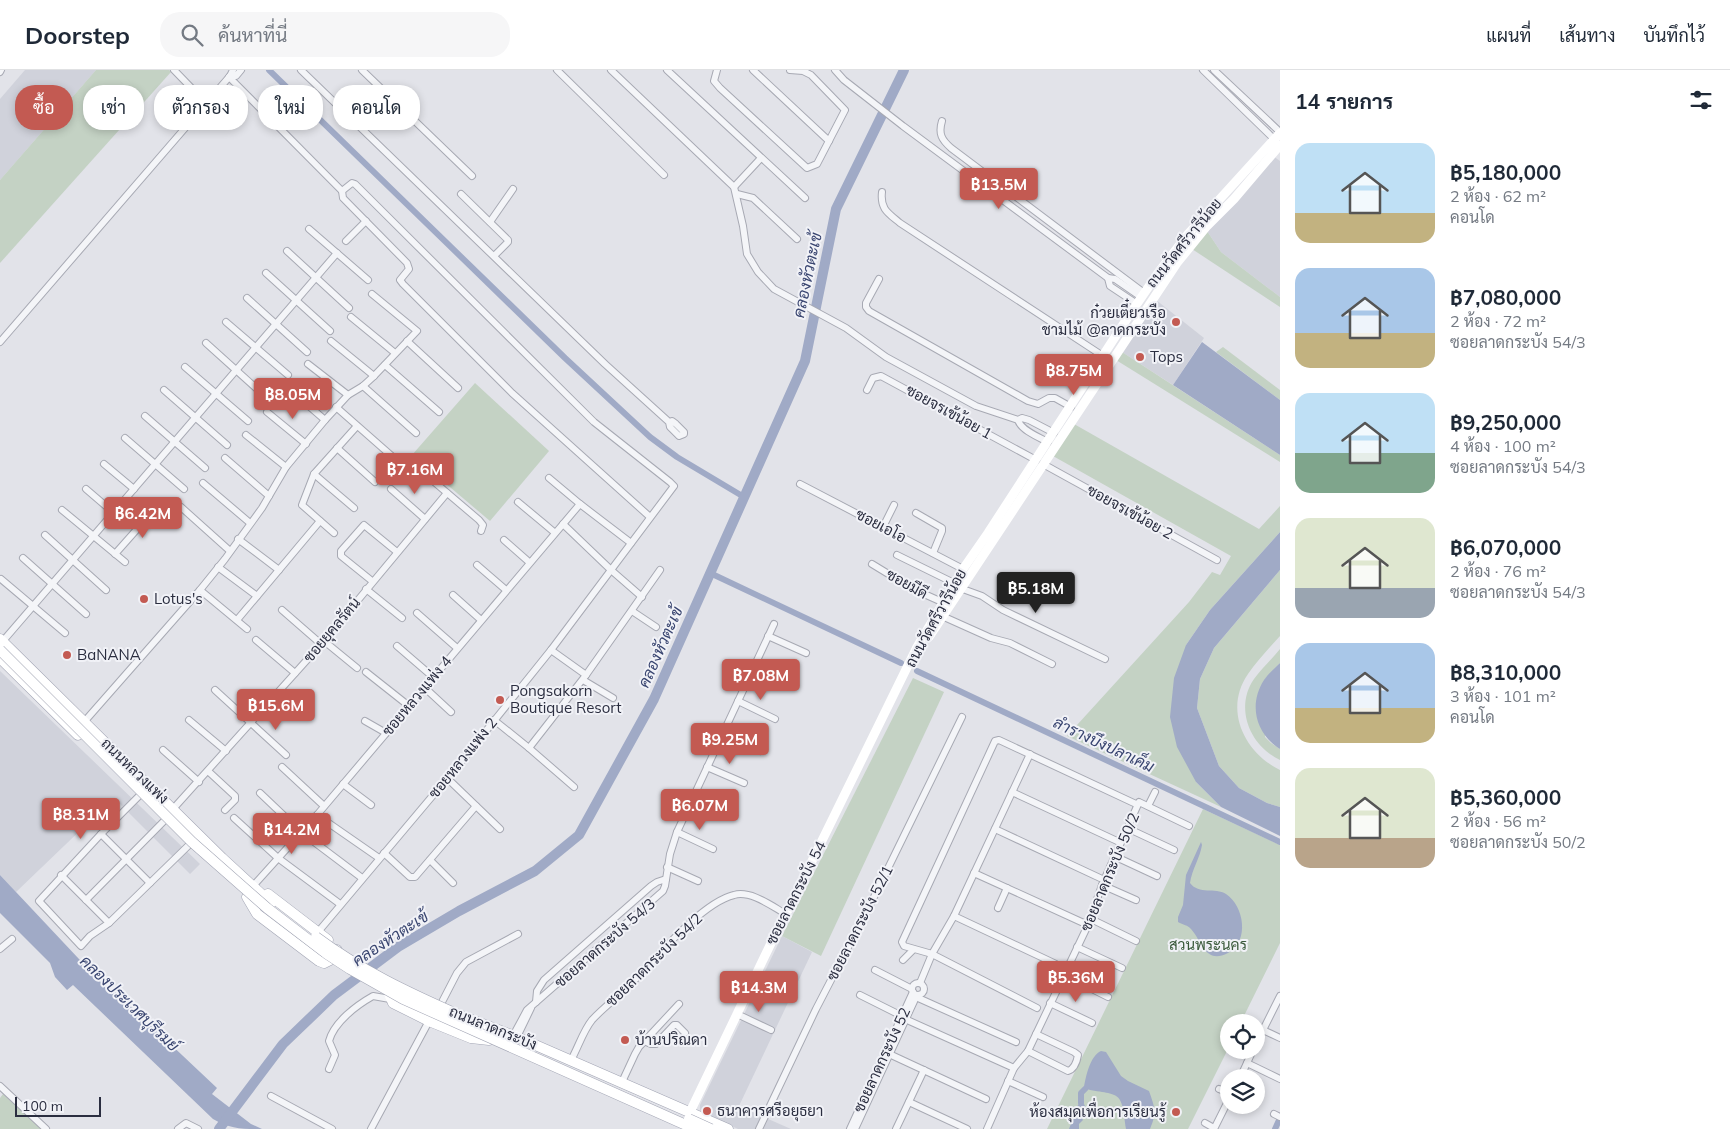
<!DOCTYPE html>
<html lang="th">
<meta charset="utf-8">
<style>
:root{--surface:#fff;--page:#f6f6f7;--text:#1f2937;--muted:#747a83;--line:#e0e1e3;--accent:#c35a52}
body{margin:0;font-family:Mulish,Sarabun,sans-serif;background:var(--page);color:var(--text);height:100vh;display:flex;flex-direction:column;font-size:19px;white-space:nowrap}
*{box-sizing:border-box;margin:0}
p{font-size:16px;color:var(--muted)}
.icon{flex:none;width:28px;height:28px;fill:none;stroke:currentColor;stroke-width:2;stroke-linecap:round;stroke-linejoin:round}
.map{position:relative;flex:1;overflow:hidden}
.details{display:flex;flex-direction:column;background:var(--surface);width:450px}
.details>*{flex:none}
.banner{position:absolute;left:15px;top:15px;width:475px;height:45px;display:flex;gap:10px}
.tools{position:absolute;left:1220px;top:944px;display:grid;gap:10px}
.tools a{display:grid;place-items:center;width:45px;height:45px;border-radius:50%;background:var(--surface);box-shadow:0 2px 8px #0003;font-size:25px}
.scale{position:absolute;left:15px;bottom:12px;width:86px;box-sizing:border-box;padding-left:5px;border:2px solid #2b2e40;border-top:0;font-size:14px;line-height:18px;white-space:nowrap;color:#2b2e40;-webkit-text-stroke:4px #f1f2f7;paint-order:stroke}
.price{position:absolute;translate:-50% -42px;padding:0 11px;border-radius:5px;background:var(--accent);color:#fff;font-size:16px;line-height:32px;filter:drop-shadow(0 1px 2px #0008)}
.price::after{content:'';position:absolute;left:50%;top:30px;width:15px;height:11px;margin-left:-8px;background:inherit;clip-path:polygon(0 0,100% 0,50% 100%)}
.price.current{background:#222;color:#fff}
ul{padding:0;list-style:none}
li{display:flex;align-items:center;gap:15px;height:125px;padding:0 15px}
li span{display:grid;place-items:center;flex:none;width:140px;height:100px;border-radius:15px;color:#555}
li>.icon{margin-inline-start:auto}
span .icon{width:60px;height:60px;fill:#fffc;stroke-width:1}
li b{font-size:21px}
h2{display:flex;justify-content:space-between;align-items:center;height:60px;padding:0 15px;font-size:21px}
.tag{padding:0 18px;border-radius:20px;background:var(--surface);box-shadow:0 2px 8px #0003;font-size:18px;line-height:45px}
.tag.current{background:var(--accent);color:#fff}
header{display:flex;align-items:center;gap:30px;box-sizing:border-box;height:70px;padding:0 25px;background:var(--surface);border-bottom:1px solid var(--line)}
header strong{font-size:24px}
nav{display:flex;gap:28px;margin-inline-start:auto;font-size:18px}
.search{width:350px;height:45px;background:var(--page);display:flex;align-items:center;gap:12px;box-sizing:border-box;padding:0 18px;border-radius:20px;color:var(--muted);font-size:19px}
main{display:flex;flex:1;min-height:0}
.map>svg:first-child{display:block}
.built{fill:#d0d2db}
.green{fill:#c4d2c4}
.water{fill:#a0aac6}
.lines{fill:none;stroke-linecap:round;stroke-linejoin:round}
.canal{stroke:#a0aac6;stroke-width:6}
.river{stroke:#a0aac6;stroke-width:10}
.minor-casing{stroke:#a7a9b3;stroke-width:8}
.primary-casing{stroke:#a2a5b4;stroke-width:11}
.minor{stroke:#f4f5f8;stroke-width:6}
.secondary{stroke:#fff;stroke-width:9}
.primary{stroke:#fff;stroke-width:10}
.primary-bridge-casing{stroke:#a2a5b4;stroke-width:11;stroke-linecap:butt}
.primary-bridge{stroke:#fff;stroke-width:10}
.poi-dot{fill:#c35a52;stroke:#f1f2f7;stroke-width:2}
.labels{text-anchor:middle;stroke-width:4;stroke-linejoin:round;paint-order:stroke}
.street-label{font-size:15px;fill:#2b2e40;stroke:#f1f2f7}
.poi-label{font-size:15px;fill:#2b2e40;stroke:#f1f2f7;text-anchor:start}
.park-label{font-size:15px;fill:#3a5a3b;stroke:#f1f2f7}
.water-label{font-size:16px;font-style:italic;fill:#394570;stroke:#f1f2f7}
</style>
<header>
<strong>Doorstep</strong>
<div class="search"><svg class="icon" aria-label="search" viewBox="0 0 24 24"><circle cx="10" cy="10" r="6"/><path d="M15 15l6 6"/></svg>ค้นหาที่นี่</div>
<nav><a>แผนที่</a><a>เส้นทาง</a><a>บันทึกไว้</a></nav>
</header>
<main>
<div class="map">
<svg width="1280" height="1059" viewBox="0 0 1280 1059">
<rect width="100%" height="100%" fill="#e2e3e9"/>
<!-- built -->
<g class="built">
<path d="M25 0H96L0 110V29Z"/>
<path d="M1273 86 1280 91V227L1221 182 1207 161Z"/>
<path d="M1156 230 1204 268 1173 315 1122 282Z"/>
<path d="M0 601 200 794 190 804 114 728 16 822 0 805Z"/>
<path d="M782 866 812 882 739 1036 791 1059H738L700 1041V1035Z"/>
</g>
<!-- green -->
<g class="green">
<path d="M96 0H169L171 2 0 193V110Z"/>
<path d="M1207 161 1221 182 1280 227V237L1192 179Z"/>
<path d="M1223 277 1280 320V330L1216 282Z"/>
<path d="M1122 282 1280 385V392L1116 290Z"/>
<path d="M475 313 549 381 490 451 412 385Z"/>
<path d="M1074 354 1259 459 1280 436V462L1210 540 1186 575 1196 712 1221 737 1067 666 1189 532 1212 502 1220 505 1231 486 1053 386Z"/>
<path d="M1280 500V566C1269 578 1257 591 1248 604 1223 640 1245 683 1280 700V737L1267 733 1239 718 1219 696 1197 638 1200 609 1214 578Z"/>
<path d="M1280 579V593L1265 609V667L1271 673 1280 679V690C1250 676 1234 638 1254 609 1262 598 1272 589 1280 579Z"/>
<path d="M913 608 944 622 821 886 782 866Z"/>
<path d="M1203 739 1280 775V873L1241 952H1229V977L1188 1059H1047Z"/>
<path d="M3 1024 41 1059H0V1028Z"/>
</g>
<!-- water -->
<g class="water">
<path d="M1202 272 1280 330V385L1173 315Z"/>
<path d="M1280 462V500L1214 578 1200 609 1197 638 1219 696 1239 718 1267 733 1280 737V766L1221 737 1196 712 1177 677 1170 647 1174 608 1186 575 1210 540Z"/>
<path d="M1280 593V679C1256 664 1248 635 1264 610 1268 604 1275 598 1280 593Z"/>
<path d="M1201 772 1202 775C1200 788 1192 799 1190 813 1199 825 1215 817 1226 824 1244 836 1250 871 1228 883 1205 895 1202 871 1191 859 1188 855 1183 855 1178 852V847L1183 835 1186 805Z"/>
<path d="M0 805 110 922 113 920 217 1018 212 1024 251 1054 262 1059C241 1059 230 1059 213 1049L73 915 67 920 55 907 50 893 0 843Z"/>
<path d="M1101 981 1106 982 1121 1006 1128 1011 1149 1021C1155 1038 1157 1043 1150 1059H1126C1121 1020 1122 1026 1085 1019L1084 1017C1086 1006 1090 986 1101 981Z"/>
<path d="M1081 1033 1084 1034 1087 1040 1081 1043 1080 1046 1083 1050 1079 1054V1059H1069L1078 1035Z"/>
</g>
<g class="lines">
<!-- canal -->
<g class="canal">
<path d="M269 0 565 288 650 367 677 387 744 427"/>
<path d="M710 503 901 593"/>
<path d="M917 601 1280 772"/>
<path d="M1081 1033V1023L1085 1019"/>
<path d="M1275 1059 1280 1048"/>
</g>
<!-- river -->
<path class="river" d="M219 1059 283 974 334 925 398 877 459 841 535 801 579 765 654 629 805 291 836 139 904 0"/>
<defs>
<g id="minor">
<path d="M174 0 206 33"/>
<path d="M233 0 230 6H236L241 0"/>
<path d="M301 0 605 294 669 352 670 357 679 366 684 364V362L676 354 672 351 669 352"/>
<path d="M362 0 472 106"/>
<path d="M557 0 664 105"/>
<path d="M611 0 734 117 743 156 747 184 758 202 774 219 846 258 886 287 976 336 1018 350 1022 348 1029 350 1054 363"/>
<path d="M667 0 805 128"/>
<path d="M717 0 714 11 720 18 807 98 817 94 845 40 811 5 803 1 790 0"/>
<path d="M753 0 829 71"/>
<path d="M835 0 844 10 903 56 1108 208 1115 209 1141 227"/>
<path d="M1203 0 1274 69"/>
<path d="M1214 0 1280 62"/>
<path d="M0 2 1 0"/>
<path d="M229 7 342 121 343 128 407 193 409 199 400 210 403 214 512 323 650 447"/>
<path d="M942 51C938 64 942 70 951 78L1144 223"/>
<path d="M282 59 297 44"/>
<path d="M734 117 761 88"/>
<path d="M882 122C880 139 888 143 900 153L1103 286"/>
<path d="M461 124 508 170V172L494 186"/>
<path d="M737 124 753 128 797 169"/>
<path d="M490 152 513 119"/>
<path d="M309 159 368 210"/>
<path d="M346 171 366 151"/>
<path d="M287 181 349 238"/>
<path d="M266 203 330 261"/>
<path d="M1108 208 1110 216 1137 234"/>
<path d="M879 209 866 233V237L869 241 1028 331 1038 334 1049 328H1055L1071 337"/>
<path d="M247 228 307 282"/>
<path d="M351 247 395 283"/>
<path d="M226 252 288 305"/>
<path d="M331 271 374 306"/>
<path d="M407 271 458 318"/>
<path d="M0 272 230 6"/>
<path d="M206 273 267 328"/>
<path d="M308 294 348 325"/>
<path d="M385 295 439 342"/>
<path d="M185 297 248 351"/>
<path d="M363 316 416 363"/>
<path d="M287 317 325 350"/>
<path d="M164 320 227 375"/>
<path d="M867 320 873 308 881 306 1036 390"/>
<path d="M336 337 394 388"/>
<path d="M267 342 306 374"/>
<path d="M145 346 205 398"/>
<path d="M1018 350C1021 360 1038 367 1048 372"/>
<path d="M246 365 286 397"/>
<path d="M125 368 184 419"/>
<path d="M337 378 375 412"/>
<path d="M225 388 269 426"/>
<path d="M412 393 479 450 483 455 481 461"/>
<path d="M104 394 134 419"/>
<path d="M1043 394 1217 490"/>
<path d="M314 404 354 438"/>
<path d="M549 408 580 434 631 473"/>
<path d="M203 413 250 453"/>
<path d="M800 414 963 499"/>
<path d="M86 419 114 443"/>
<path d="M391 419 425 449"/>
<path d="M518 432 554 462"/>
<path d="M181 437 230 481"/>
<path d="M62 440 125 492"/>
<path d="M916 443 942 458V461L933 483"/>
<path d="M563 454 611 500 642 527"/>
<path d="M883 457 894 435"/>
<path d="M334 463 302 435 314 404 357 356"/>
<path d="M45 465 106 520"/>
<path d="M238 469 279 500"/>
<path d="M504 470 529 492"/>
<path d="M115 484 154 440"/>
<path d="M897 485 954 513"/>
<path d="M23 488 86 544"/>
<path d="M872 494 913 519 942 532"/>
<path d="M477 495 506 520"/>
<path d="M218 497 257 526"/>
<path d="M1 509 65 563"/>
<path d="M372 511 341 486V481L364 455 397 482"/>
<path d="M960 518 982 526 1003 540 1105 589"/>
<path d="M366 519 402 548"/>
<path d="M200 520 247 559"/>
<path d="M453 525 481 550"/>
<path d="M282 540 321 574"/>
<path d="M632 541 656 557"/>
<path d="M417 543 457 578"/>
<path d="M942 546 991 568 1010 573 1052 594"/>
<path d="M237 550 320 451"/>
<path d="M768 566 806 583"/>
<path d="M256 570 295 603"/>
<path d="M3 571 337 183"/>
<path d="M324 571 357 598"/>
<path d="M397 576 433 607"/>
<path d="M551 580 586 605"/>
<path d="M753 599 789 616"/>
<path d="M366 602 409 636"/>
<path d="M583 610 613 628"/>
<path d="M424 617 451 642"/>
<path d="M215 620 286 685"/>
<path d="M738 631 775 649"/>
<path d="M189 650 226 681"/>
<path d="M494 650 529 678 574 717"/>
<path d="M365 651 386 663"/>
<path d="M84 652 200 520 225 489 262 438 286 397 325 350 348 325 363 316 374 306 417 261 372 224"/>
<path d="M722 663 760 681"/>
<path d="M529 678 586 605 660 500"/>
<path d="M163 680 199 712"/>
<path d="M282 697 324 736"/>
<path d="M707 697 744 713"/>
<path d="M208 701 235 726V730L225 740"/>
<path d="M447 708 500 759"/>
<path d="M343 714 371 735"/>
<path d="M1012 722 1117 771"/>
<path d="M260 723 301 762 362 808"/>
<path d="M140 725 101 764 39 831 81 876 90 866 109 853 190 774"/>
<path d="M692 729 728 746"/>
<path d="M1148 736 1155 722"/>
<path d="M173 739 324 571 447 423"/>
<path d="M317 745 379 788"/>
<path d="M234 748 278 788 340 834"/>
<path d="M1127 758 1174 780"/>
<path d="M995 759 1100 808"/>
<path d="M677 762 713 779"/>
<path d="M101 764 150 813"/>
<path d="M384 783 410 807H415L476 736"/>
<path d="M1114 786 1157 806"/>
<path d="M430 790 453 813"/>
<path d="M667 797 698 811"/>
<path d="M974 803 1088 855"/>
<path d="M61 805 109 853"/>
<path d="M1102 815 1136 830"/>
<path d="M253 816 317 745 580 434"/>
<path d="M86 830 165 750"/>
<path d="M998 838 1007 818"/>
<path d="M954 846 1056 894"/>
<path d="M1091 849 1136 871"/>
<path d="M318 862 461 692 551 580 674 416 670 412 594 352 355 114 352 113 342 121"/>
<path d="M1077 877 1122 898"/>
<path d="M0 879 12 869"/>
<path d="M903 890 913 880"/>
<path d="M875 900 912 919"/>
<path d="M1064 905 1108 927"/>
<circle cx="918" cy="919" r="6"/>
<path d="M920 913 932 884 954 846 1030 684"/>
<path d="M860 925 900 945 905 949 1014 998"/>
<path d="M916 927 1016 972"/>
<path d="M442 932 457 903 466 892 518 864"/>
<path d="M536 932 537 921 544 910 651 816 657 812 666 809"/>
<path d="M1050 933 1092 953"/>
<path d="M1037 938 932 884 904 876 902 872 995 671 999 670 1136 734"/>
<path d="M737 944 771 960"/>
<path d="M1263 960 1280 968"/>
<path d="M513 966 527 940 663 821 665 816 670 784 677 762 774 554"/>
<path d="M517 967 531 938"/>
<path d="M644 971 651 974H656L674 955H677L685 963"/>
<path d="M1256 974 1280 926"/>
<path d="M1028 981 1068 1001C1074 999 1077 991 1078 985L1074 982 1036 964"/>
<path d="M887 983 986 1029"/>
<path d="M571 990C578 978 583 961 592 950 602 939 615 929 626 919 651 894 700 833 734 825 751 820 773 837 786 844"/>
<path d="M1247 993 1280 1009"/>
<path d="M329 999 335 985 329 971C334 952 357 935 373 926L390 929"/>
<path d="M1240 1008 1253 980"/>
<path d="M1008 1011 1043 1027"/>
<path d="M622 1012 635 984 639 977 679 934"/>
<path d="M0 1016 46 1059"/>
<path d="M1219 1019 1229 1023"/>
<path d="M271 1026 332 1059"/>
<path d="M909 1032 967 1059"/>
<path d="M1274 1044 1280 1047"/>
<path d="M1205 1053 1214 1058"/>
<path d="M178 1059 186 1053 198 1059"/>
<path d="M371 1059 429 951"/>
<path d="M759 1059 816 939 872 831 962 647"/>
<path d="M850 1059 913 922"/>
<path d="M855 1059 916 927 919 925"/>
<path d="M896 1059 924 1000"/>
<path d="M987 1059 1014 998 1028 981 1088 855 1102 815 1139 732 1189 756"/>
<path d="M1214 1059 1229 1029"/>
</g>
<g id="primary">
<path d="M0 569 222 788 271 833"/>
<path d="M0 588 78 665"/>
<path d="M268 824 328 870"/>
<path d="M247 827 257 844 319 891 324 893 330 890 337 880"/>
<path d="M395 916 390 926 393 933 429 951 471 968 489 970"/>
<path d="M459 945 517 967 728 1059"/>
</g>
</defs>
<!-- minor casing -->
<use href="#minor" class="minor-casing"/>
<!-- primary casing -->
<use href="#primary" class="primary-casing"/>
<!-- minor -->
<use href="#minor" class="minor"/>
<!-- secondary -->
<g class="secondary">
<path d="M929 567 1177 193 1207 156 1234 129 1280 75"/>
<path d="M690 1042 773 869 786 844 917 577 963 499 988 463 1128 247 1158 203 1188 164 1280 63"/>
</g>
<!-- primary -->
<use href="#primary" class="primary"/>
<defs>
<g id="primary-bridge">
<path d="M0 580 192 772 267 838 327 884 350 899 403 929 695 1059"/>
<path d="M316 867C360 900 409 923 459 945"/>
<path d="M689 1049 711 1059"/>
</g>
</defs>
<!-- primary-bridge casing -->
<use href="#primary-bridge" class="primary-bridge-casing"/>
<!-- primary-bridge -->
<use href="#primary-bridge" class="primary-bridge"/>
</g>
<!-- markers -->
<g class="poi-dot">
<circle cx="1176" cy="252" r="5"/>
<circle cx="1140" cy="287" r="5"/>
<circle cx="144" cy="529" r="5"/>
<circle cx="67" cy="585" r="5"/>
<circle cx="500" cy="630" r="5"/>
<circle cx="625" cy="970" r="5"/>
<circle cx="707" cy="1041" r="5"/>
<circle cx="1176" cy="1042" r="5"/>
</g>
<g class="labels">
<!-- street labels -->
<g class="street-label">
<text transform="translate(1184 173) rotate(-51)" y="5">ถนนวัดศรีวารีน้อย</text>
<text transform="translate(949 342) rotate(29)" y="5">ซอยจรเข้น้อย 1</text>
<text transform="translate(1130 442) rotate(29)" y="5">ซอยจรเข้น้อย 2</text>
<text transform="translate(881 456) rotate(28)" y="5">ซอยเอโอ</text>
<text transform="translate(907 514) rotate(29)" y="5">ซอยมีดี</text>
<text transform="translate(936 548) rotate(-61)" y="5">ถนนวัดศรีวารีน้อย</text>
<text transform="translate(332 560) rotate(-50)" y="5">ซอยยุคลรัตน์</text>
<text transform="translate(417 626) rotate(-50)" y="5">ซอยหลวงแพ่ง 4</text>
<text transform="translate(463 688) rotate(-51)" y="5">ซอยหลวงแพ่ง 2</text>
<text transform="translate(135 701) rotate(44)" y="5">ถนนหลวงแพ่ง</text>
<text transform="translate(1110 802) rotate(-67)" y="5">ซอยลาดกระบัง 50/2</text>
<text transform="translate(796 823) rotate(-63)" y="5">ซอยลาดกระบัง 54</text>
<text transform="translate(860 853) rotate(-63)" y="5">ซอยลาดกระบัง 52/1</text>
<text transform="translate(605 873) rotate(-41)" y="5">ซอยลาดกระบัง 54/3</text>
<text transform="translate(654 890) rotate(-44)" y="5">ซอยลาดกระบัง 54/2</text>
<text transform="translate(493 958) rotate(22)" y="5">ถนนลาดกระบัง</text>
<text transform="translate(882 990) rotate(-65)" y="5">ซอยลาดกระบัง 52</text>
</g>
<!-- poi labels -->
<g class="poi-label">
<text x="1166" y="248" text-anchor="end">ก๋วยเตี๋ยวเรือ<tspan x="1166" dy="17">ชามไม้ @ลาดกระบัง</tspan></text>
<text x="1150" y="292">Tops</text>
<text x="154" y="534">Lotus's</text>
<text x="77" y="590">BaNANA</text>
<text x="510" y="626">Pongsakorn<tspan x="510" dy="17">Boutique Resort</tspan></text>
<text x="635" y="975">บ้านปริณดา</text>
<text x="717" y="1046">ธนาคารศรีอยุธยา</text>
<text x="1166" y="1047" text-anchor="end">ห้องสมุดเพื่อการเรียนรู้</text>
</g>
<!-- park labels -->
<g class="park-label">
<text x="1208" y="880">สวนพระนคร</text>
</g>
<!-- water labels -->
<g class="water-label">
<text transform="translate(807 205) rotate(-78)" y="6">คลองหัวตะเข้</text>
<text transform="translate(660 577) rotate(-66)" y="6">คลองหัวตะเข้</text>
<text transform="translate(1104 674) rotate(25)" y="6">ลำรางบึงปลาเค็ม</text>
<text transform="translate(390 868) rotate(-33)" y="6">คลองหัวตะเข้</text>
<text transform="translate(130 933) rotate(44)" y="6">คลองประเวศบุรีรมย์</text>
</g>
</g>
</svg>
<div class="tools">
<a><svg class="icon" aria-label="locate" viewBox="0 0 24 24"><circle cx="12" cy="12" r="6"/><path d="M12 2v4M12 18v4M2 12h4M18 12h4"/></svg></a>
<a><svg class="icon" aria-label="layers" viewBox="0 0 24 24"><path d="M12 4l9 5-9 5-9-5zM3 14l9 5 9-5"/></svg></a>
</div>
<div class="scale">100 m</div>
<b class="price" style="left:999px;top:140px">฿13.5M</b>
<b class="price" style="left:1074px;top:326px">฿8.75M</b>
<b class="price" style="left:293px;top:350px">฿8.05M</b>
<b class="price" style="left:415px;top:425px">฿7.16M</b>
<b class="price" style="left:143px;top:469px">฿6.42M</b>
<b class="price current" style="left:1036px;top:544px">฿5.18M</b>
<b class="price" style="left:761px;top:631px">฿7.08M</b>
<b class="price" style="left:276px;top:661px">฿15.6M</b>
<b class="price" style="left:730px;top:695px">฿9.25M</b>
<b class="price" style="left:700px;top:761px">฿6.07M</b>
<b class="price" style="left:81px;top:770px">฿8.31M</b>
<b class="price" style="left:292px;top:785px">฿14.2M</b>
<b class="price" style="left:1076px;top:933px">฿5.36M</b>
<b class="price" style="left:759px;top:943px">฿14.3M</b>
<div class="banner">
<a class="tag current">ซื้อ</a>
<a class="tag">เช่า</a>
<a class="tag">ตัวกรอง</a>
<a class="tag">ใหม่</a>
<a class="tag">คอนโด</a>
</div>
</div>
<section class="details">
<h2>14 รายการ<svg class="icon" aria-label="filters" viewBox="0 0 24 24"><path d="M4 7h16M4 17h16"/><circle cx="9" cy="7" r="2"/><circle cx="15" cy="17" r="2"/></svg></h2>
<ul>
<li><span style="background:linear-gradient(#bfe0f5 70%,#c2b280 0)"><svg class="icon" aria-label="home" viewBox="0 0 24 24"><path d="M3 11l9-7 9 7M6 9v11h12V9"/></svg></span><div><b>฿5,180,000</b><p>2 ห้อง · 62 m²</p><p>คอนโด</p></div></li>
<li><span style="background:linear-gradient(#a9c7e8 65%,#c2b280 0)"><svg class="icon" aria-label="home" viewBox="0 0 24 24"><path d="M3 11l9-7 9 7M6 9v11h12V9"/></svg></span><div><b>฿7,080,000</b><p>2 ห้อง · 72 m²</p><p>ซอยลาดกระบัง 54/3</p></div></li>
<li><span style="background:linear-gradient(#bfe0f5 60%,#7fa58c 0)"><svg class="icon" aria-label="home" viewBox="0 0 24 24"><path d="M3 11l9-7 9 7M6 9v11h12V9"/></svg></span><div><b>฿9,250,000</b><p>4 ห้อง · 100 m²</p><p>ซอยลาดกระบัง 54/3</p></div></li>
<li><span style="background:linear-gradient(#dfe7d0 70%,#9aa5b1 0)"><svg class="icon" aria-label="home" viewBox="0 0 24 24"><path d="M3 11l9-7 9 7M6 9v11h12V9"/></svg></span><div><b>฿6,070,000</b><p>2 ห้อง · 76 m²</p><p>ซอยลาดกระบัง 54/3</p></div></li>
<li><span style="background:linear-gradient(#a9c7e8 65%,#c2b280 0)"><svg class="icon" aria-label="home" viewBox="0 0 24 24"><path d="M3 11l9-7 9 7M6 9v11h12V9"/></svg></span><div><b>฿8,310,000</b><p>3 ห้อง · 101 m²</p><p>คอนโด</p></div></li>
<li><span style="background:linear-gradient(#dfe7d0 70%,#b9a48a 0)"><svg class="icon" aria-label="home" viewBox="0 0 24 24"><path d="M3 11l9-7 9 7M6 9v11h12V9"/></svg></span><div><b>฿5,360,000</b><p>2 ห้อง · 56 m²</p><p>ซอยลาดกระบัง 50/2</p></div></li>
</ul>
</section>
</main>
